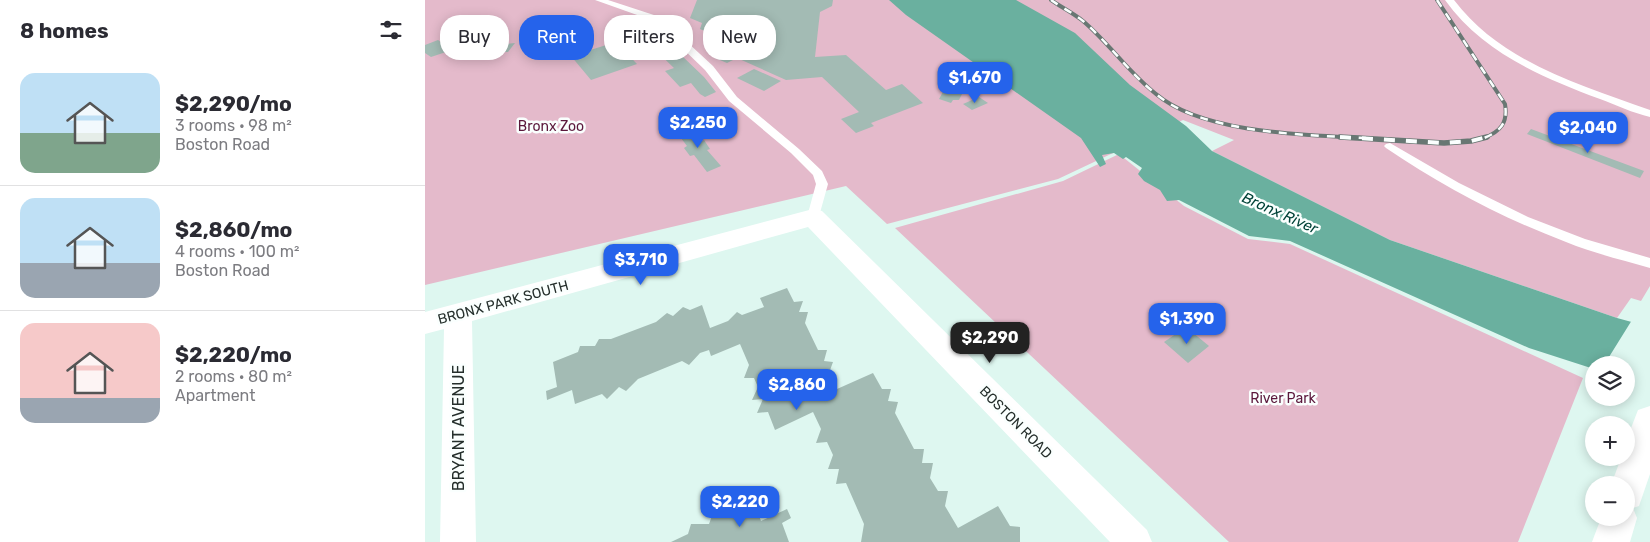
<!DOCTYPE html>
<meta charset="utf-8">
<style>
:root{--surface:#fff;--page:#f2f2f3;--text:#2b2b33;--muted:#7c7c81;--line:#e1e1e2;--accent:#2563eb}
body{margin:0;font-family:Rubik,sans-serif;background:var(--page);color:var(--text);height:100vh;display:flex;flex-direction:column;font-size:19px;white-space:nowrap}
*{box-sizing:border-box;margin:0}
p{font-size:16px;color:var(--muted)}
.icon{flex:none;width:28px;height:28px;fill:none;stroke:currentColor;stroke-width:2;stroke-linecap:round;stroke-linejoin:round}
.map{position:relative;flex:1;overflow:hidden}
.sheet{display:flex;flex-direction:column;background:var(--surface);width:425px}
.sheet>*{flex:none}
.hud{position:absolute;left:15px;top:15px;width:475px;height:45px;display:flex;gap:10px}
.fabs{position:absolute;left:1160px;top:356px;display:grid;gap:10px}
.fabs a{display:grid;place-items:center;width:50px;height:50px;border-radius:50%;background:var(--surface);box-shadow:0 2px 12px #0003;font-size:25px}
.price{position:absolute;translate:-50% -42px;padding:0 11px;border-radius:10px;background:var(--accent);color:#fff;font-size:16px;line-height:32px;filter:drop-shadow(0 1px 2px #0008)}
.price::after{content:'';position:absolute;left:50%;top:30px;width:15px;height:11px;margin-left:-8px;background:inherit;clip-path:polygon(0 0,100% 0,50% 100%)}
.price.on{background:#222;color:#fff}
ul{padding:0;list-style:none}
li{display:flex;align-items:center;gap:15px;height:125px;padding:0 20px}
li+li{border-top:1px solid var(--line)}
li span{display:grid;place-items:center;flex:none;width:140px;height:100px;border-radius:15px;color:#555}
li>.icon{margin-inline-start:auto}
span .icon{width:60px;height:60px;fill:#fffc;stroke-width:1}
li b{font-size:21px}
h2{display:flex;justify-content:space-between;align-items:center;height:60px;padding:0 20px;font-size:21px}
.chip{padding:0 18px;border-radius:20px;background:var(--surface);box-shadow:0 2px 12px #0003;font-size:18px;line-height:45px}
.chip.on{background:var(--accent);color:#fff}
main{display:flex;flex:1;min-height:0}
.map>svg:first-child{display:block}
.green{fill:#e4bacb}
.water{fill:#6ab09f}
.pier{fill:#def7f0}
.building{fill:#a3bbb4}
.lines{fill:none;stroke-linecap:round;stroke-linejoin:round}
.service{fill:#fff;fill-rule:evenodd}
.minor{fill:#fff;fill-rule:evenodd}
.secondary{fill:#fff;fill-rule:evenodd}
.rail-far1-casing{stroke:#687773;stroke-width:4}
.rail-casing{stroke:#687773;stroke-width:5.5}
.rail-far1{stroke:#fafffe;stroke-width:2.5;stroke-dasharray:8;stroke-linecap:butt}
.rail{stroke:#fafffe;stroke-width:4;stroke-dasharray:11;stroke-linecap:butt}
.labels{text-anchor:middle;stroke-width:5;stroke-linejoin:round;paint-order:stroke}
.park-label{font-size:14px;fill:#5b183c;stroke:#fafffe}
.street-label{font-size:14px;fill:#252f2c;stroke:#fafffe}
.water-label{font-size:15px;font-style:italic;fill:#004338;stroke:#fafffe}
.near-street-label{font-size:16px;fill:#252f2c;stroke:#fafffe}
</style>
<main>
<section class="sheet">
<h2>8 homes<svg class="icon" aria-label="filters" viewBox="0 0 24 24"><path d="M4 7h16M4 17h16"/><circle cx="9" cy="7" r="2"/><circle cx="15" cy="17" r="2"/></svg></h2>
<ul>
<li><span style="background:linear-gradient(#bfe0f5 60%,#7fa58c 0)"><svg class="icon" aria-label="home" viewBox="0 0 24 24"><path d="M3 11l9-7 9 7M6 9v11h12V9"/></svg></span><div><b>$2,290/mo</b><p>3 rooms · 98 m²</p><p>Boston Road</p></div></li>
<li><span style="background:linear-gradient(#bfe0f5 65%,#9aa5b1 0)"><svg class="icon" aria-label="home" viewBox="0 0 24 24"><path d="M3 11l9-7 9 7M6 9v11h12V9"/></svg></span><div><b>$2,860/mo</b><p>4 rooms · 100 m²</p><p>Boston Road</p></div></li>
<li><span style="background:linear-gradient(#f6c9c9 75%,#9aa5b1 0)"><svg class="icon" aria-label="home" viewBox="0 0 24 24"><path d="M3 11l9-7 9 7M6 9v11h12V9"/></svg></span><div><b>$2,220/mo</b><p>2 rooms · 80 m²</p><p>Apartment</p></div></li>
</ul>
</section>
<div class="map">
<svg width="1225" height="542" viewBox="0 0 1225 542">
<rect width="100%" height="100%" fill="#def7f0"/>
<!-- green -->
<g class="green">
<path d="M0 0H1225V286L1216 301 1206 298 1192 318 965 240 787 151 809 140 758 120 633 179 462 224 421 186 0 285Z"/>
<path d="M694 154 759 206 823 239 865 244 1158 378 1093 542H804L470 228 638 181Z"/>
</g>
<!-- water -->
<path class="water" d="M464 0H591L650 33 705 85 761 126 787 151 965 240 1192 318 1225 327 1201 365H1169V369L1104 348 865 241 824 236 754 200 742 201 735 190 719 181 713 174 717 168 701 157 698 159 689 153 677 155 681 164 675 167 656 138 481 15Z"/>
<!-- pier -->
<path class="pier" d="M1207 320 1225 325V389L1201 381V365H1179Z"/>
<!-- building -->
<g class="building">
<path d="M272 0H408L407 6 395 12 390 57 421 55 461 90 477 84 498 103 446 123 449 126 431 133 416 119 434 112 397 77 361 80 312 58 302 63 290 58 308 51 313 35 291 36 275 29 277 23 265 18Z"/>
<path d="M233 33 279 77 291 92 280 97 275 94 266 83 255 87 240 71 249 68 218 38Z"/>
<path d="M13 40 27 50 6 57 0 53V45Z"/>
<path d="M191 42 212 64 166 80 146 56Z"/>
<path d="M71 43 70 45 90 43 83 52 40 53 49 44Z"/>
<path d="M329 69 356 81 339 91 312 78Z"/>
<path d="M519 90 538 92 534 100H528L526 103 514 99Z"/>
<path d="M554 97 563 103 547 110 538 104Z"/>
<path d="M263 126 276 142 279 140 285 149 282 150 296 166 282 172 269 155 265 156 259 148 262 146 250 130Z"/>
<path d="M1106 129 1219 171 1215 178 1102 134Z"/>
<path d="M362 288 369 302 378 301 374 312H383L380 323 393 350H402L399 361 408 362 404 373 412 389 448 373 457 389H466L463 401 473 402 470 413 489 449H499L497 463H508L505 478 513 491H523L520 506 533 528 573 506 585 526 595 527V542H436L439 524 421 483 411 484 414 469H403L408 455 402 442 391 443 396 429 388 412 350 430 343 412 332 413 338 399 327 400 333 387 329 378H319L324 365 315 344 286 356 284 350 275 353 264 365 257 361 213 379 201 391 194 387 182 399 177 394 150 404 147 390 122 400 121 391 132 387 128 362 153 352 155 346H170L174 339H186L231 322 242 313 248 316 258 307 265 310 277 305 285 328 303 321 312 312 317 315 339 307 335 298Z"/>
<path d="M761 327 784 346 763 363 739 342Z"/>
<path d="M329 501 336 521 362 509 366 518 357 523 364 542H246L263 534 266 524H284L288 513 303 514Z"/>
</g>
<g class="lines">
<!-- service -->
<g class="service">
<path d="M170 0H183L235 17 288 66 312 97 374 149 397 171 403 184 393 220H383L382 217 391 184 388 175 366 153 304 101 280 70 229 21Z"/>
<path d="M1020 0H1029C1076 62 1155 85 1225 110V117C1208 113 1191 105 1175 99 1116 77 1057 52 1020 0Z"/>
<path d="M965 143 1034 183 1103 217 1160 239 1225 258V268C1197 260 1168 253 1141 242 1077 218 1017 186 961 148L959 146 961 144Z"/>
</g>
<!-- minor -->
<path class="minor" d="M388 209 397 211 722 530 727 542H685L383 227 47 321 51 542H15L19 329 0 334V312Z"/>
<!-- secondary -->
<path class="secondary" d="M1225 406V474L1214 506 1208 508 1212 518 1205 542H1167L1176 518H1201V485H1186L1196 458H1201V441L1213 410Z"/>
<defs>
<g id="rail-far1">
<path d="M626 0C636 7 648 13 658 21 684 43 704 73 731 94 778 134 882 135 941 138"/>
<path d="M1012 0 1080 104C1083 123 1076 131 1059 138"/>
</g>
<path id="rail" d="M915 137 1019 143 1046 141 1062 137"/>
</defs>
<!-- rail-far1 casing -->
<use href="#rail-far1" class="rail-far1-casing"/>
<!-- rail casing -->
<use href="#rail" class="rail-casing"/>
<!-- rail-far1 -->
<use href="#rail-far1" class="rail-far1"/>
<!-- rail -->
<use href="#rail" class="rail"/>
</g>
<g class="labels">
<!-- park labels -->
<g class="park-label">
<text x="126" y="131">Bronx Zoo</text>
<text x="858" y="403">River Park</text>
</g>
<!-- street labels -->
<g class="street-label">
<text transform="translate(78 302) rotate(-15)" y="5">BRONX PARK SOUTH</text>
<text transform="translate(591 422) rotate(45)" y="5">BOSTON ROAD</text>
</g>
<!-- water labels -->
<g class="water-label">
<text transform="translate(855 213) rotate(24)" y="5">Bronx River</text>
</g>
<!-- near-street labels -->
<g class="near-street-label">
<text transform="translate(33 428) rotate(-90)" y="6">BRYANT AVENUE</text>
</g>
</g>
</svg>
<div class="fabs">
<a><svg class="icon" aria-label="layers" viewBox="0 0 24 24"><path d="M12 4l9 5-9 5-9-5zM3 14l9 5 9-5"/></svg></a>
<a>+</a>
<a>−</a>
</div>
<b class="price" style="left:550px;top:104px">$1,670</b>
<b class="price" style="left:273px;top:149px">$2,250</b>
<b class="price" style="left:1163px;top:154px">$2,040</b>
<b class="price" style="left:216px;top:286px">$3,710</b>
<b class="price" style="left:762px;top:345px">$1,390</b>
<b class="price on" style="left:565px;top:364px">$2,290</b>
<b class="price" style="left:372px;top:411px">$2,860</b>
<b class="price" style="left:315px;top:528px">$2,220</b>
<div class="hud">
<a class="chip">Buy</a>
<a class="chip on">Rent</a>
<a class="chip">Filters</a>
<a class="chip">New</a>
</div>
</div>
</main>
